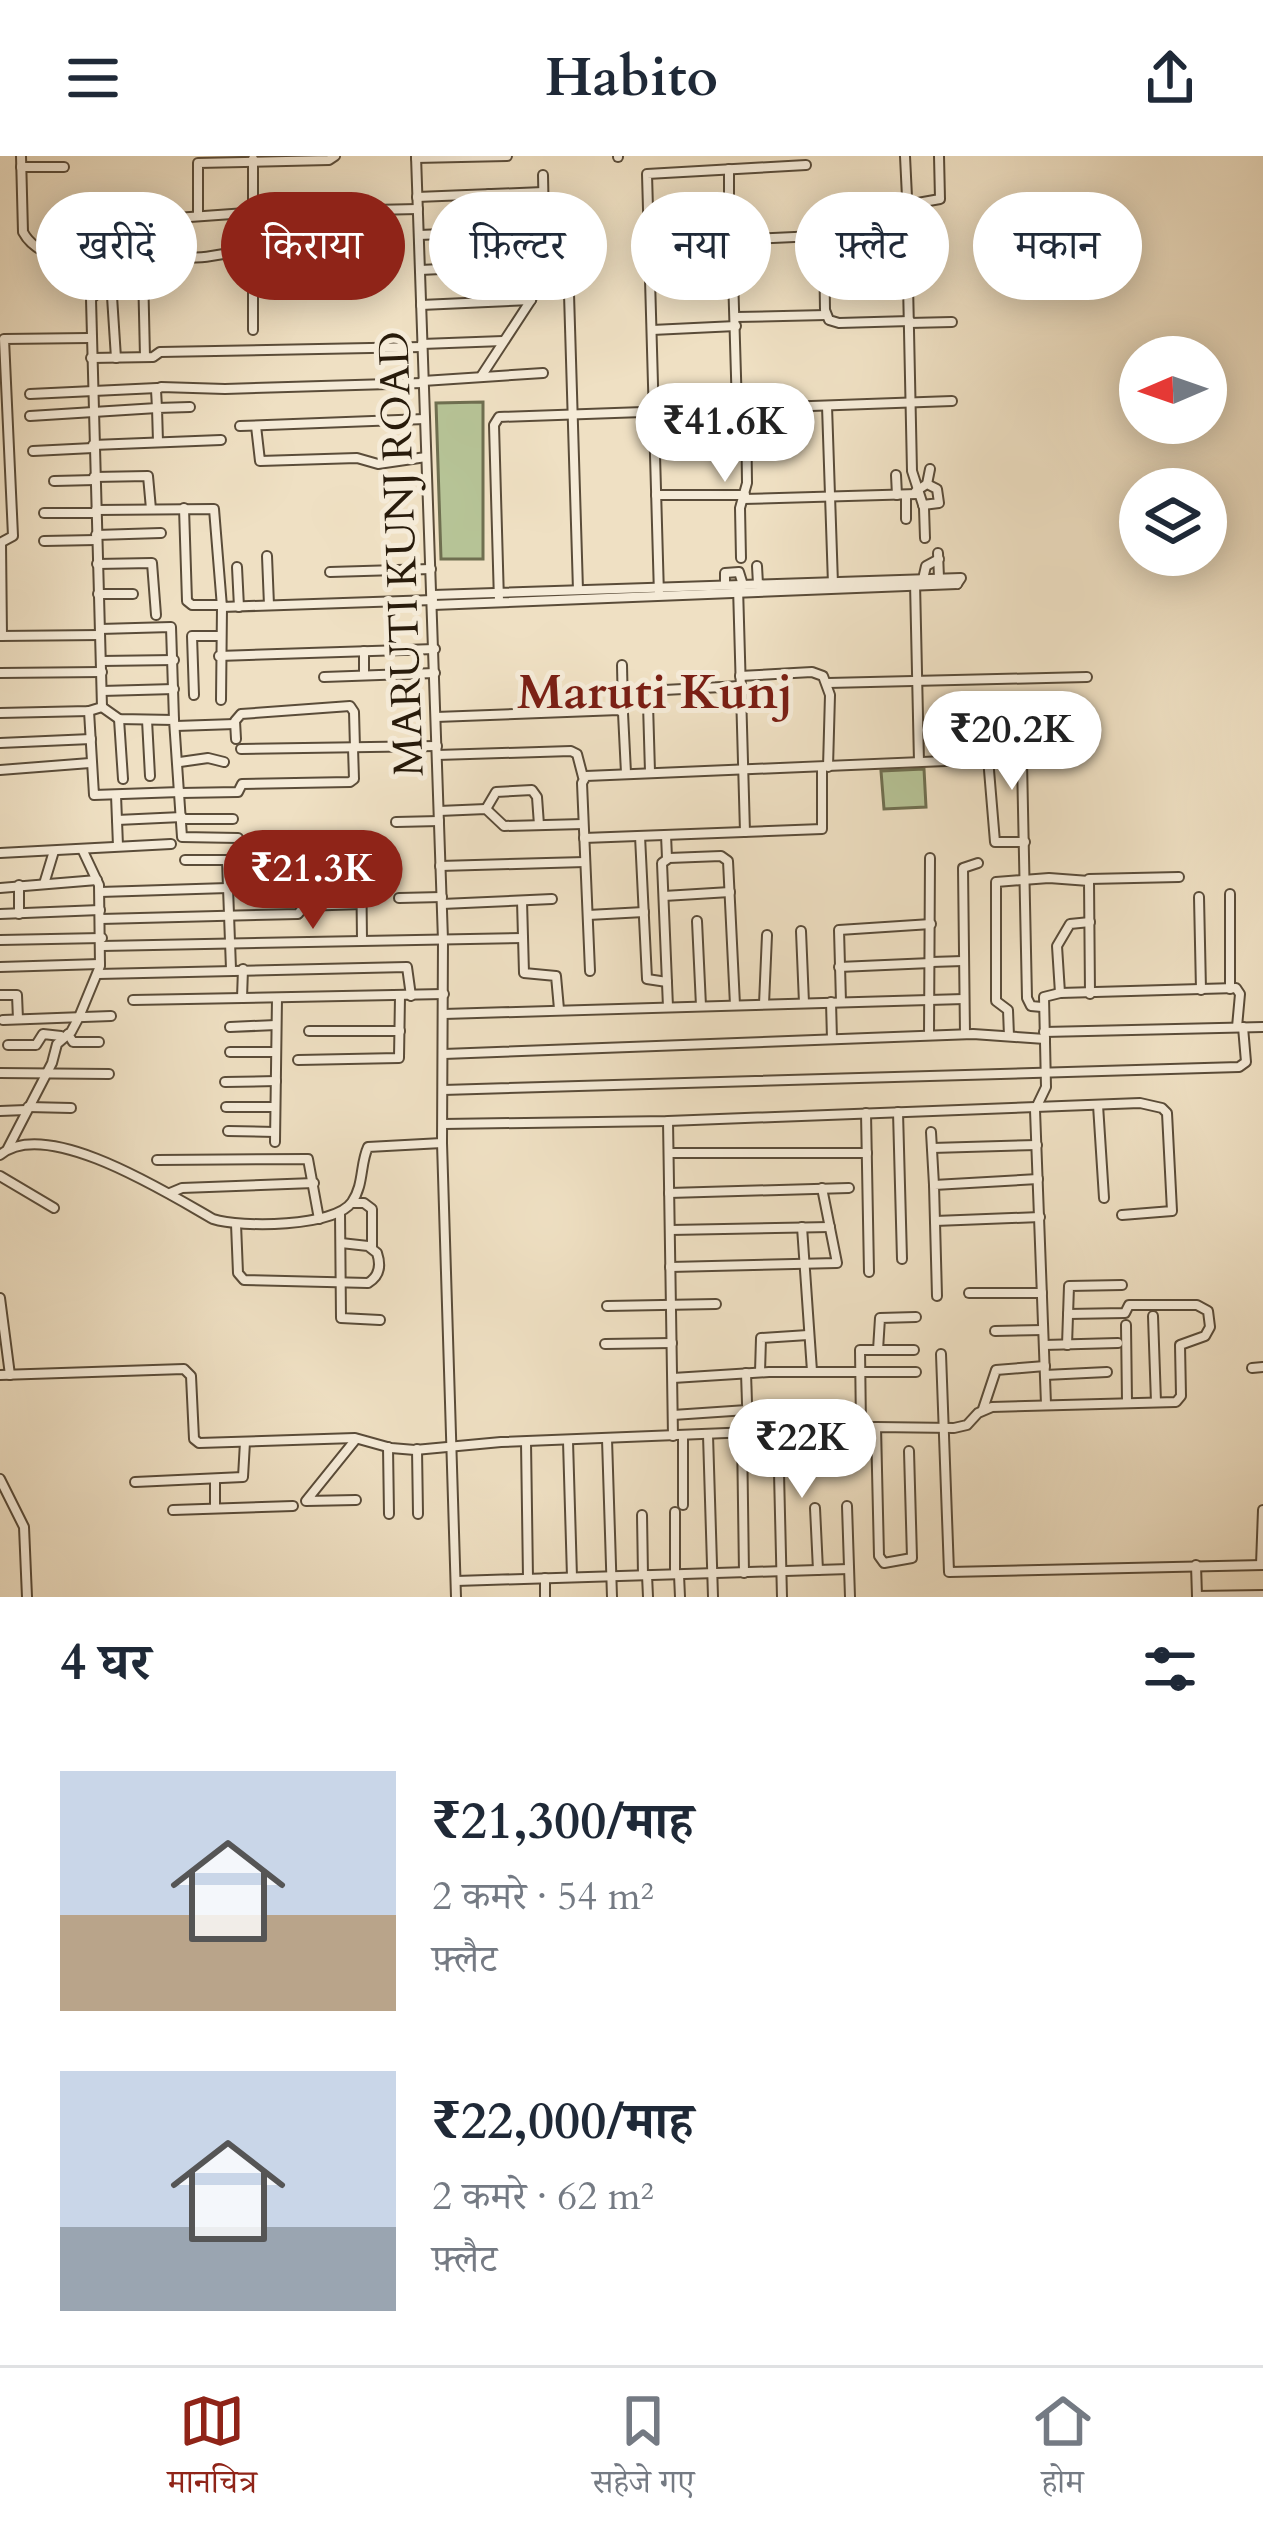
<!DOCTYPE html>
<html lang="hi">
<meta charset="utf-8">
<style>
:root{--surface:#fff;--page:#f2f2f3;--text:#1f2937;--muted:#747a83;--line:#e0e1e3;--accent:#8f2418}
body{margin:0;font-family:Cardo,"Noto Serif Devanagari",serif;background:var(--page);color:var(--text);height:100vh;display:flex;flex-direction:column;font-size:45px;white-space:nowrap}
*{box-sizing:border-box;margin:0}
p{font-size:39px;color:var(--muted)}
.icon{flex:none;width:66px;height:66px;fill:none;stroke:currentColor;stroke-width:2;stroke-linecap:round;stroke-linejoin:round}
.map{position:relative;height:1441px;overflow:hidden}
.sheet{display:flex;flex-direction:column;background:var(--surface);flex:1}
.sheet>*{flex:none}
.top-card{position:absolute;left:36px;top:36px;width:1191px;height:108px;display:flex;gap:24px}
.needle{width:78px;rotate:268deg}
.buttons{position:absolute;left:1119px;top:180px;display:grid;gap:24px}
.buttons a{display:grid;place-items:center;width:108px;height:108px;border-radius:50%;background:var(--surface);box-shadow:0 6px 30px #0003;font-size:60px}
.price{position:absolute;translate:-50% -102px;padding:0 27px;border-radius:42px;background:#fff;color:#222;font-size:39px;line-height:78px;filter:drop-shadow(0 3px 6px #0008)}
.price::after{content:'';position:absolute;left:50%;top:72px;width:36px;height:27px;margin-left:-18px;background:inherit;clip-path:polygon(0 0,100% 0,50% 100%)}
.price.selected{background:var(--accent);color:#fff}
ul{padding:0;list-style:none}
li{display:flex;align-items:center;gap:36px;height:300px;padding:0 60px}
li span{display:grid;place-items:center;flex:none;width:336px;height:240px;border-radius:0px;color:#555}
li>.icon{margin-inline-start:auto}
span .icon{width:144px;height:144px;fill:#fffc;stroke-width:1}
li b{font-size:51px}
h2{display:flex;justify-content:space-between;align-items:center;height:144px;padding:0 60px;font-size:51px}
.tag{padding:0 42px;border-radius:54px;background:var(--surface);box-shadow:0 6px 30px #0003;font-size:42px;line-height:108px}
.tag.selected{background:var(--accent);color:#fff}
header{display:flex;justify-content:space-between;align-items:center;height:156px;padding:0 60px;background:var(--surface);font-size:54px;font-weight:700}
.menu{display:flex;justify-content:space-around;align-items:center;height:168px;border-top:3px solid var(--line);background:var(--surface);font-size:33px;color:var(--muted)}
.menu a{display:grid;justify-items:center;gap:6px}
.menu .selected{color:var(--accent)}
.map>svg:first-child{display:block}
.green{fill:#b6c396;stroke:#6f6f50;stroke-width:3}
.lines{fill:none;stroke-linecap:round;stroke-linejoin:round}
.street-casing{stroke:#5a4c39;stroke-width:12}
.street{stroke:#f5ebd8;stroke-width:8}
.labels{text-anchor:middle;stroke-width:10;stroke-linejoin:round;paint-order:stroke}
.street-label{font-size:42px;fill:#281b0b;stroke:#f5ebd8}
.quarter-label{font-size:48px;font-weight:bold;fill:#7a1f14;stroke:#f5ebd8}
</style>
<header><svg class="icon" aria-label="menu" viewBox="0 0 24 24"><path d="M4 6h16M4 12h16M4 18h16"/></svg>Habito<svg class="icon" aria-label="share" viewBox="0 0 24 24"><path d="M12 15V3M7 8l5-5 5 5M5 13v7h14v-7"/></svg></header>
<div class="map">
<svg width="1263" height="1441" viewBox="0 0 1263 1441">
<rect width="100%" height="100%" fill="#efe0c3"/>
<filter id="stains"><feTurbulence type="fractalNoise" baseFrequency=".00167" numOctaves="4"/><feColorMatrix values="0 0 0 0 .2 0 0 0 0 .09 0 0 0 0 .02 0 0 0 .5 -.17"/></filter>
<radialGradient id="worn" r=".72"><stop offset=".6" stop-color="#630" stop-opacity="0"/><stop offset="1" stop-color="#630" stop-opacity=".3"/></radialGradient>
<!-- green -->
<g class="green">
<path d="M483 246V403H441L436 247Z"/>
<path d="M924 613 926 651 884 653 881 615Z"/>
</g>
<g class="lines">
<defs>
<g id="street">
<path d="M21 0 23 76C40 108 93 107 125 112"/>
<path d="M416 0 443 784 442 987 456 1441"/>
<path d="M905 0 907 41 912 48 940 43 939 0"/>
<path d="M618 1V0"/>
<path d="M416 2 507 0"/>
<path d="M253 3V46L258 54"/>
<path d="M21 11H64"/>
<path d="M729 13V84L816 80 824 87 825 154 829 164 839 167 910 165"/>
<path d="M489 38 490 76"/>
<path d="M417 41 543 36"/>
<path d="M303 54 305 113"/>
<path d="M198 60V7L329 4 335 0"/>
<path d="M162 63 246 57 256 52"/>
<path d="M419 79 540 74 544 67 543 19"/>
<path d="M907 81 912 315 924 352 925 382"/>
<path d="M650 83 714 80 732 86 737 253"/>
<path d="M908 86 925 84"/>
<path d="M244 90 253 109V174"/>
<path d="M883 91H908"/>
<path d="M138 105 143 115 145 201"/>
<path d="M568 105 578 434"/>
<path d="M420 114 544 108"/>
<path d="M111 125 116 202"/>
<path d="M421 149 531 144"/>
<path d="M736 161 826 159"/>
<path d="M909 167 952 166"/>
<path d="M652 174 736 170"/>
<path d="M422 188 503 185"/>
<path d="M91 202 153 201 160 196 422 191"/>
<path d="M482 219 531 144 551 97"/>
<path d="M423 225 543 217"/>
<path d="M30 238 157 232"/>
<path d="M827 250 833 428"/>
<path d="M30 260 157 252 156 234 161 231 225 233 423 227"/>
<path d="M240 270 425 263"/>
<path d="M256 270 260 305 357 302 378 308 426 301"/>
<path d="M158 286 157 252 190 251"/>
<path d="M93 289 221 284"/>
<path d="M33 295 93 292"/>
<path d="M896 319 897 339"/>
<path d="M94 321 148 320 151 353"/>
<path d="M54 325 95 324"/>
<path d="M927 328 930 313"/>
<path d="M916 335 927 328 937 333 939 347 923 349"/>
<path d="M656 339H745"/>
<path d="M906 339V363"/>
<path d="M743 343 917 338"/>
<path d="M184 352 187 445 192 449H220"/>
<path d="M96 354 214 353 222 451 433 444"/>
<path d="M44 357H96"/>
<path d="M96 379 161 377"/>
<path d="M44 385 96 384"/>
<path d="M0 387 13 380 4 183 89 182"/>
<path d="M1 387 2 480"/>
<path d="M938 397 939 422"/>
<path d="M267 400 269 449"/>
<path d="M741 402 740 352 747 327 746 253"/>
<path d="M97 408 152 407 156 459"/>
<path d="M757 410 758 428"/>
<path d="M237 411 239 451"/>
<path d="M330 416 431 413"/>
<path d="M923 423 926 410 939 403"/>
<path d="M915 427 919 606"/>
<path d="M725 429V417L739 416 743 429"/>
<path d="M738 431 745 676"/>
<path d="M98 438H133"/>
<path d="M433 439 961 422 957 428"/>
<path d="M659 439 647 18 806 9"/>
<path d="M499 445 494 269 499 261 952 245"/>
<path d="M433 449 957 428"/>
<path d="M100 473 171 471 174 564"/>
<path d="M0 480 100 479"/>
<path d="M219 500 435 493"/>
<path d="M101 505 174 504"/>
<path d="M622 509 623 554"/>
<path d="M0 517 102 516"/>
<path d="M364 519V495"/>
<path d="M740 520 812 516 823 520 830 539 828 611"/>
<path d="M324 521 435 517"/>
<path d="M828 527 1087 521"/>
<path d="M102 535 174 533"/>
<path d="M194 539 192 480H219"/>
<path d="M221 544 222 451"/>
<path d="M102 551 119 563 174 564 182 681 238 682"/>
<path d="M89 555 94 639 180 636"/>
<path d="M0 557 89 555 102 551 91 143C156 78 171 115 239 94L263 65 279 56 418 53"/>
<path d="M436 561 619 554 623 557 626 617"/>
<path d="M119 563 123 623"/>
<path d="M147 564 150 620"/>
<path d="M176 570 235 568"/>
<path d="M236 583 235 565 241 558 350 550 354 556 355 592"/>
<path d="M0 587 91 583"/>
<path d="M241 593 437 590"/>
<path d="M437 599 571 595 577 598 583 621"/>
<path d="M988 602 995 686H1025"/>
<path d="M180 606 208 602 224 606"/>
<path d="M0 614 90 607"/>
<path d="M650 616 648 548 654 538 664 534 741 530"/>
<path d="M181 637 238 636 242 628 350 626 354 623 353 592"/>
<path d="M116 639 118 690"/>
<path d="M486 653 496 636 532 634 537 641 539 669"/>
<path d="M439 655 486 653 504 670 583 668"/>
<path d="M182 663H233"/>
<path d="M117 664 182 661"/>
<path d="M396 666 439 665"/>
<path d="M666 679 667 702"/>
<path d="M640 680 647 823 667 826"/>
<path d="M584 682 822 673V611"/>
<path d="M361 695 362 784"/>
<path d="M0 697 171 688"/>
<path d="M185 704H227L231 813"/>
<path d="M440 710 585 706"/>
<path d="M1089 723 1179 721"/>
<path d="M44 728 54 695"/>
<path d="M19 729V758"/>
<path d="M0 732 97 724"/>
<path d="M228 733 301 731"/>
<path d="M100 736 228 732"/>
<path d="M1230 738V833"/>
<path d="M664 740 730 736"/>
<path d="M1199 741 1201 834"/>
<path d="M399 742 442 741"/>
<path d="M522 745 524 817 556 820 559 853"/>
<path d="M442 748 552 743"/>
<path d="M302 750 362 748"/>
<path d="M0 758 100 754"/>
<path d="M588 759 644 756"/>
<path d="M101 763 298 758 302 753 303 714 361 713"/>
<path d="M697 765 701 850"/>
<path d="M801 775 804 847"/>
<path d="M0 784 102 782"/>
<path d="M102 790 523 782"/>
<path d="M931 806 963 805"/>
<path d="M0 811 100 808"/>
<path d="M839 811 931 807"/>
<path d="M590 815 582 627 586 620 1017 602 1022 606 1027 842 1031 850 1042 851"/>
<path d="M98 818 407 811 411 840"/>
<path d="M1060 837 1057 790 1070 768 1090 766"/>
<path d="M0 839H17L18 863"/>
<path d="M242 842 243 813"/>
<path d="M133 844 444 838"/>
<path d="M831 846 832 883"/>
<path d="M841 846 839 774 931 768"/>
<path d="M764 848 767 779"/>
<path d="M668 851 662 707 669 702 721 700 728 705 735 849"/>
<path d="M444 858 964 843"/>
<path d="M3 864 111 860"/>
<path d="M230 871 276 869"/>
<path d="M309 875H400"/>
<path d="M1044 876 1263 871"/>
<path d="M68 878 73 886H99"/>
<path d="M965 878 963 712 978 707"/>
<path d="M929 879 930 702"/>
<path d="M1009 880 1008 854 996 845V726L1049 722 1089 725 1090 838"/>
<path d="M8 889H36L43 878 61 880"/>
<path d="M230 896H276"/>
<path d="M444 898 973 878 1045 883"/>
<path d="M298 904 399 902 400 840"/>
<path d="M0 917 109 918"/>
<path d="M225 926 276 925"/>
<path d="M443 934 1239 911 1246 906 1243 871"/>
<path d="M1098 949 1104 1042"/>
<path d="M28 951 71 952"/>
<path d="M226 951H275"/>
<path d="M0 955 26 954"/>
<path d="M898 956 902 1103"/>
<path d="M866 957 869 1116"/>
<path d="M668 965 673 1280"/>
<path d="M443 968 668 965 1140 947 1162 952 1167 957 1172 1055 1122 1059"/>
<path d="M228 975 275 976"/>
<path d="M931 976 934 1029"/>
<path d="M275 986 277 842"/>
<path d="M8 992 52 907 57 888 71 876 79 861 100 810 99 729 83 695"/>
<path d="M932 992 1037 989"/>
<path d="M669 997H867"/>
<path d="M0 999C46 960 169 1038 213 1063 241 1072 335 1071 352 1046 364 1029 360 1008 368 991L442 987"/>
<path d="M157 1004 308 1003 319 1063"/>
<path d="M0 1020 54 1052"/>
<path d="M170 1037 182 1032 314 1027"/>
<path d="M669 1037 849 1032"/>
<path d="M352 1047H364L372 1053V1091"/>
<path d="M340 1057 341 1162 380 1164"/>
<path d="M935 1065 1040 1061"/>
<path d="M236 1068 238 1117 244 1124 368 1127C380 1120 381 1109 377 1097L368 1090 341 1087"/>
<path d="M802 1071 812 1215"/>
<path d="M670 1074 830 1071"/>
<path d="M670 1111 837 1107 822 1032"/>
<path d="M969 1137H1042"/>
<path d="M937 1140 934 1029 1038 1023"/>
<path d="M0 1142 10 1219"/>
<path d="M607 1150 716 1148"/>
<path d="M1153 1160 1156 1246"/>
<path d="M1126 1169 1127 1246"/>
<path d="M995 1175 1043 1174"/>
<path d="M605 1188 672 1187"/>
<path d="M1044 1189 1118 1187"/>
<path d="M1067 1189 1069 1130 1122 1129"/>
<path d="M878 1194 880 1162 916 1161"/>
<path d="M941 1198 949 1416 1263 1409"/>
<path d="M1252 1212 1263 1211"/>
<path d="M760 1216 761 1182 808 1179"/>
<path d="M746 1217 748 1277"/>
<path d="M0 1219 184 1213 191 1220 194 1283 199 1287 355 1282 391 1292 415 1294 501 1286 876 1271 954 1272 967 1269 978 1257 992 1251 1176 1246 1181 1240 1180 1189 1205 1180 1210 1171 1208 1155 1197 1149H1129L1125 1157 1068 1158"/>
<path d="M1045 1219 1107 1216"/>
<path d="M673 1222 769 1216H916"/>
<path d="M1046 1248 1035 954 1046 931 1044 841 1060 837 1236 832 1240 838 1237 871"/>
<path d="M983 1253 996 1214 1045 1210"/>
<path d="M673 1259 747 1254"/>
<path d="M861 1271 860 1194H914"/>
<path d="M876 1271 879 1400 884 1407 912 1402 909 1295"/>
<path d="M778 1275 782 1441"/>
<path d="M742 1277 744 1417"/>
<path d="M708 1279 713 1441"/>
<path d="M607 1283 612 1441"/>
<path d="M568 1285 572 1421"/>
<path d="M526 1286 528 1422"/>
<path d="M388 1291 389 1358"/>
<path d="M417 1293 418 1358"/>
<path d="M0 1323 24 1371 27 1441"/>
<path d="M215 1323V1352"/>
<path d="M135 1326 243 1321 245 1286"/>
<path d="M356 1344 306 1345 356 1283"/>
<path d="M683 1349V1280"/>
<path d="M847 1350 850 1441"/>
<path d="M815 1352 818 1414"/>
<path d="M173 1354 293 1350"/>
<path d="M675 1356V1418"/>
<path d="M642 1359 643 1419"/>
<path d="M1196 1409 1197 1440"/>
<path d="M1261 1409 1263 1354"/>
<path d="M647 1419 648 1441"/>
<path d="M679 1419 680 1441"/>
<path d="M545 1422V1441"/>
<path d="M456 1425 849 1413"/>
<path d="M1197 1440 1263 1439"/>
</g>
</defs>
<!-- street casing -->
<use href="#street" class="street-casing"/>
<!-- street -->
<use href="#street" class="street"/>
</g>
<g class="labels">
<!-- street labels -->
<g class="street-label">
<text transform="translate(400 398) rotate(-92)" y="15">MARUTI KUNJ ROAD</text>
</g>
<!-- quarter labels -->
<g class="quarter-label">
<text x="655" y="552">Maruti Kunj</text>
</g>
</g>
<rect width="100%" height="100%" filter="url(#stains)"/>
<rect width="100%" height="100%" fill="url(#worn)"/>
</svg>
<div class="buttons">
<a><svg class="needle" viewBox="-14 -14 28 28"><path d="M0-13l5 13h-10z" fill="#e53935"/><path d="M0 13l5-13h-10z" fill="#747a83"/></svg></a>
<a><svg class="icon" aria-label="layers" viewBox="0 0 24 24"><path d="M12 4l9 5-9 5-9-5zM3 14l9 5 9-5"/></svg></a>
</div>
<b class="price" style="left:725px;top:329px">₹41.6K</b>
<b class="price" style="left:1012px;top:637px">₹20.2K</b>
<b class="price selected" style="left:313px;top:776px">₹21.3K</b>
<b class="price" style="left:802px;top:1345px">₹22K</b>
<div class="top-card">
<a class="tag">खरीदें</a>
<a class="tag selected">किराया</a>
<a class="tag">फ़िल्टर</a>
<a class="tag">नया</a>
<a class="tag">फ़्लैट</a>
<a class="tag">मकान</a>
</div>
</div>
<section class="sheet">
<h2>4 घर<svg class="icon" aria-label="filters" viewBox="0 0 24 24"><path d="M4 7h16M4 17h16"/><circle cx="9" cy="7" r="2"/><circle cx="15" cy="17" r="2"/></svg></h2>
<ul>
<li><span style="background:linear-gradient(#c9d6e8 60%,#b9a48a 0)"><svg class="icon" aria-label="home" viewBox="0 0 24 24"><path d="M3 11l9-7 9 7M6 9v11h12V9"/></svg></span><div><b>₹21,300/माह</b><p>2 कमरे · 54 m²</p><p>फ़्लैट</p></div></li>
<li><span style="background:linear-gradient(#c9d6e8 65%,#9aa5b1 0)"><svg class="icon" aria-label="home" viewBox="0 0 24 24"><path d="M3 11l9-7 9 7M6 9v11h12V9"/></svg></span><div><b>₹22,000/माह</b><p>2 कमरे · 62 m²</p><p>फ़्लैट</p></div></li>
</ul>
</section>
<nav class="menu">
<a class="selected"><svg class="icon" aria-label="map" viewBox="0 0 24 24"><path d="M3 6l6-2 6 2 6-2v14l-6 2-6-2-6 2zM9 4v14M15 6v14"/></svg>मानचित्र</a>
<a><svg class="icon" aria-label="saved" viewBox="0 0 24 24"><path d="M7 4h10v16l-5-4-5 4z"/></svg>सहेजे गए</a>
<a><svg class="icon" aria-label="home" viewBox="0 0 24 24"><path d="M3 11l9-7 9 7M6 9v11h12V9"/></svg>होम</a>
</nav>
